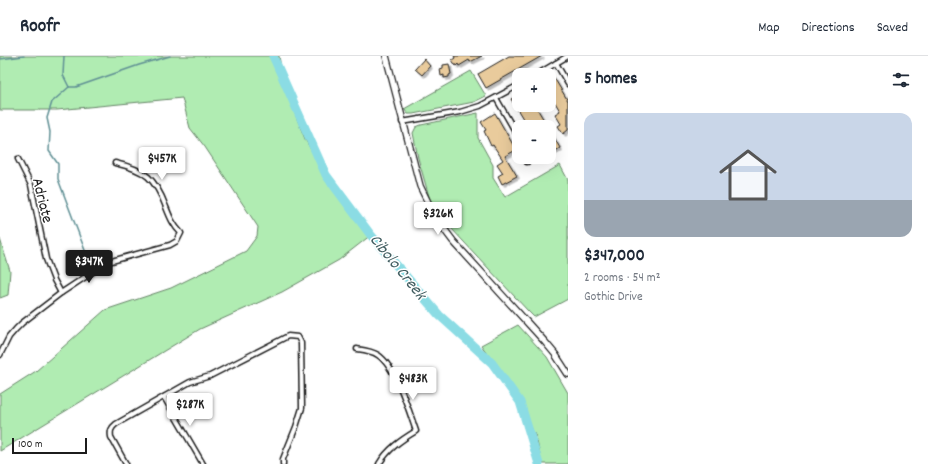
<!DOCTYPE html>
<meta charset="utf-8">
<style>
:root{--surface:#fff;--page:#f6f6f7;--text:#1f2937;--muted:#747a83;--line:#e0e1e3;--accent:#1c1c1c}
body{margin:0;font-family:Dekko,sans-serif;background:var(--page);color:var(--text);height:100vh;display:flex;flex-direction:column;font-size:15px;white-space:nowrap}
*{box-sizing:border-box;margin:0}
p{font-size:13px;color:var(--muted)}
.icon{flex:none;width:22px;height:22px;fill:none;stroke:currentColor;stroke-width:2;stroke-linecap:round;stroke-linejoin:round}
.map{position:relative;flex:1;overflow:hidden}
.sheet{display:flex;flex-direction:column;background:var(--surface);width:360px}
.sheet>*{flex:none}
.fabs{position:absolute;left:512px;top:12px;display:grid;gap:8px}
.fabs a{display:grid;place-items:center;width:44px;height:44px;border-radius:8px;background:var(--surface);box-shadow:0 4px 16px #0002;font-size:20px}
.scale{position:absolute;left:12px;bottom:10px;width:75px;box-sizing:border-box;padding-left:4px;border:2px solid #1c1c1c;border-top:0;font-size:11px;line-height:14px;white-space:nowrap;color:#1c1c1c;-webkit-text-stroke:3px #fff;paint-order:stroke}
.price{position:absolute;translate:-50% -34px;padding:0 9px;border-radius:4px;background:#fff;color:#222;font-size:13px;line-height:26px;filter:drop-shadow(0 1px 2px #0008)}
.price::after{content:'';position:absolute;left:50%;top:24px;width:12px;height:9px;margin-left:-6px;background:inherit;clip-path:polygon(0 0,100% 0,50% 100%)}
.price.on{background:var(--accent);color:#fff}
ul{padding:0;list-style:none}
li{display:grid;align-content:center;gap:8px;height:212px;padding:0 16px}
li+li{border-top:1px solid var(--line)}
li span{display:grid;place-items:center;height:124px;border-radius:12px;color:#555}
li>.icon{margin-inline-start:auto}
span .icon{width:72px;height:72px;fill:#fffc;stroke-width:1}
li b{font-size:17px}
h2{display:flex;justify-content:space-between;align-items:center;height:48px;padding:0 16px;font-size:17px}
header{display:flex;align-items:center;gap:24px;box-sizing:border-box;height:56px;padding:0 20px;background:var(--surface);border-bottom:1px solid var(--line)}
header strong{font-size:19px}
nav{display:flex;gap:22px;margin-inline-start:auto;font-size:14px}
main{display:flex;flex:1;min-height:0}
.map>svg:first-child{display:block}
.green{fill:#b0ecb2;stroke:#668467}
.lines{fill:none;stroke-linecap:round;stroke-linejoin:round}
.stream{stroke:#5f8f94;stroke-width:1.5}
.river{stroke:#8bdce4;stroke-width:9}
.building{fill:#e9cb9c;stroke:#1c1c1c;filter:url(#shadow)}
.minor-casing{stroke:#1c1c1c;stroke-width:7}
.secondary-casing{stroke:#1c1c1c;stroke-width:8}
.minor{stroke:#fff;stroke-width:4}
.secondary{stroke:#fff;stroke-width:5.5}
.labels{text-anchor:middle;stroke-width:3;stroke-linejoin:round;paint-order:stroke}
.street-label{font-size:16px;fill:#1c1c1c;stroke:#fff}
.water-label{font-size:17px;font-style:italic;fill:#435f62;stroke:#fff}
</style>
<header>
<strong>Roofr</strong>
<nav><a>Map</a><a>Directions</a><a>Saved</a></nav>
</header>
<main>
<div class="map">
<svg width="568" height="408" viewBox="0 0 568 408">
<defs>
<filter id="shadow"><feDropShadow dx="2.5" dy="2.5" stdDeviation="0" flood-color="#0004"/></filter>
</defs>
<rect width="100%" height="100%" fill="#fff"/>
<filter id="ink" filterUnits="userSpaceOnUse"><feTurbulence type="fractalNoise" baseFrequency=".025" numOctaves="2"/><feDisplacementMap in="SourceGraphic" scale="8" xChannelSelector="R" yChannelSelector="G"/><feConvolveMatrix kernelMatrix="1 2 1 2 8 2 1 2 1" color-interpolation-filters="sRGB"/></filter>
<g filter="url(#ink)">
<!-- green -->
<g class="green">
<path d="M0 0H279L285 33 305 83 328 125 357 166 371 179 339 204 282 236 200 273 0 395V338L36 315 105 254 171 232 246 195 257 180 258 171 205 91 190 72 182 42 57 54H0Z"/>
<path d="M471 15 486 40 474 46 413 58H408L404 53Z"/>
<path d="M478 57V82L493 109V122L505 141 560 109 568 124V243L534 261 528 255 451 172 449 173 430 144 418 102 413 77 416 71 421 69Z"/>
<path d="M0 183 10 215 8 239 0 242Z"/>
<path d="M518 269 547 301 568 337V408H542L536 381 509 327 481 289Z"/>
</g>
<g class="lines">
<!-- stream -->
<g class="stream">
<path d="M64 0 63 19 69 31H76L139 9 170 0"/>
<path d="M0 3 24 0"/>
<path d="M69 31 52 46 47 62 50 76 49 95 58 108V123L86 197"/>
</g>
<!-- river -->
<path class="river" d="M273 0 326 119 370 178 409 224 439 259 492 307 520 346 539 408"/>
</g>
<!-- building -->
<g class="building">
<path d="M454 0H482L470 6 469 4 459 10 458 8 456 10 452 4 455 2Z"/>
<path d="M509 0H542L486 32 478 18Z"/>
<path d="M424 3 430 10 422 19 415 13Z"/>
<path d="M449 8 451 18 449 19V21L444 22V19L441 20 440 13 443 12V9Z"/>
<path d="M553 20 568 45V74L563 78 558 70 561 68 555 58 560 55 553 43 549 45V22Z"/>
<path d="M519 38V49H535L548 71H528L511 43Z"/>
<path d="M495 57 516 94 505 100 517 120 502 128 498 120 503 117 497 108 503 104 493 89 491 90 484 75 486 74 481 66Z"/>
<path d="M549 73 560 92 549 99Z"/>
</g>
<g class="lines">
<defs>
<g id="minor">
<path d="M556 7 568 28"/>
<path d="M536 19 568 0"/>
<path d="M496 42 519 82"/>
<path d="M402 66 460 56 480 50 519 29"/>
<path d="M527 101V106"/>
<path d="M18 103 31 129 46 203 54 224 61 237"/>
<path d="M357 293C364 294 372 295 378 299 396 311 409 355 416 375 401 384 388 393 379 408"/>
<path d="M0 299 9 281 16 273 22 267 61 237 108 206 170 189 177 185 181 177C173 169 170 161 166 151 155 122 146 114 115 107"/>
<path d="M164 341 203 408"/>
<path d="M126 408 111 381C110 375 111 372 116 368L190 326 210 320 288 280 298 281 301 287 302 352 296 371 283 403V408"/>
</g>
<path id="secondary" d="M386 0 420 130 435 161 453 185 545 286 555 298 568 318"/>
</defs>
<!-- minor casing -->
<use href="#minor" class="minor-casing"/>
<!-- secondary casing -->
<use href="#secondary" class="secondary-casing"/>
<!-- minor -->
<use href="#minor" class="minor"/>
<!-- secondary -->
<use href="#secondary" class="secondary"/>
</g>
</g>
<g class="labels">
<!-- street labels -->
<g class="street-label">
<text transform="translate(44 144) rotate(76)" y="6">Adriate</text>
</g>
<!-- water labels -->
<g class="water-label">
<text transform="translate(399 210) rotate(51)" y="6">Cibolo Creek</text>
</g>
</g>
</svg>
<div class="fabs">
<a>+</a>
<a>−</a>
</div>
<div class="scale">100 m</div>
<b class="price" style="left:162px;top:125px">$457K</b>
<b class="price" style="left:438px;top:180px">$326K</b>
<b class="price on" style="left:89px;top:228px">$347K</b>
<b class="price" style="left:413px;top:345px">$483K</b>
<b class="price" style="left:190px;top:371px">$287K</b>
</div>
<section class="sheet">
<h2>5 homes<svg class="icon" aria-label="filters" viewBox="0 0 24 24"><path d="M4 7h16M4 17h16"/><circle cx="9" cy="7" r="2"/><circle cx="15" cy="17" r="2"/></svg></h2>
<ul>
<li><span style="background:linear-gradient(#c9d6e8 70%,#9aa5b1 0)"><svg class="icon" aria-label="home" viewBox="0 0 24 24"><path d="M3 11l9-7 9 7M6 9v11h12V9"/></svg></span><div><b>$347,000</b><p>2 rooms · 54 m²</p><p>Gothic Drive</p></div></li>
</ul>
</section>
</main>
